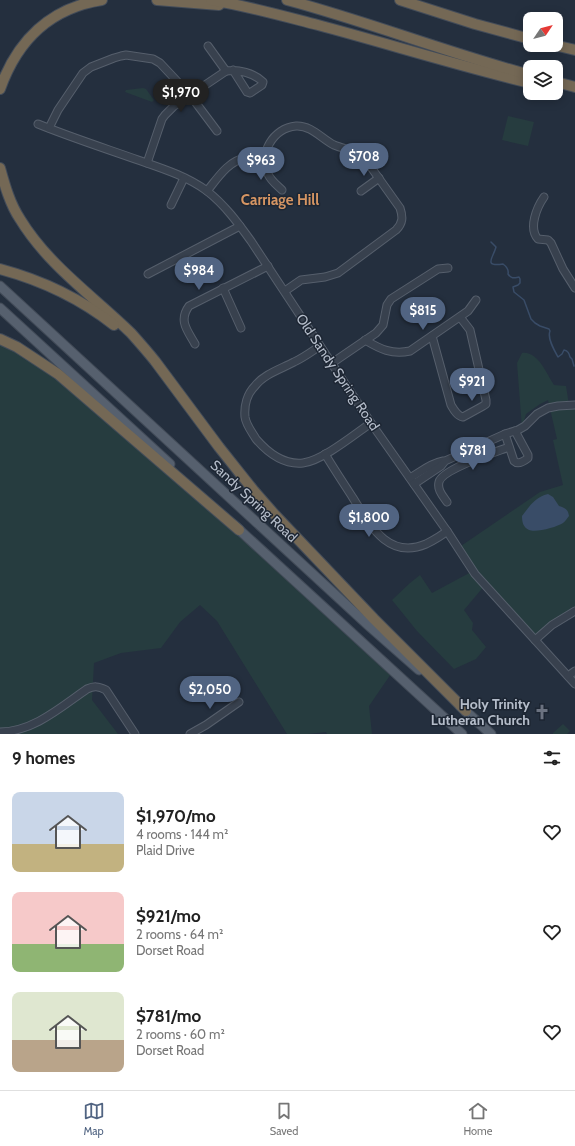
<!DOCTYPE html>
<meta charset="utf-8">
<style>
:root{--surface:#fff;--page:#f6f6f6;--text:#222;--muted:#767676;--line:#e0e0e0;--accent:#516482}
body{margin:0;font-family:Cabin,sans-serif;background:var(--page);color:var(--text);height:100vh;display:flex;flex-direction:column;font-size:15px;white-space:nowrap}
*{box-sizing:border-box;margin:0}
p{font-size:13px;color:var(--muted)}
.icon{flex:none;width:22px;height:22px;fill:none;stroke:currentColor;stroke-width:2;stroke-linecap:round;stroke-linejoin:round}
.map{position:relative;height:734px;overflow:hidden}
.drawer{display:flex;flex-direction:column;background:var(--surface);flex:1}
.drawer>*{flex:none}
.needle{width:26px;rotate:55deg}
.fabs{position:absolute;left:523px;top:12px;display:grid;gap:8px}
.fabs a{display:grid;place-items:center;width:40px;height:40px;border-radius:8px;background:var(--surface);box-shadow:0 2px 10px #0003;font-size:20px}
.price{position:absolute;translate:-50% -34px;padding:0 9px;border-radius:14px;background:var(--accent);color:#fff;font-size:13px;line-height:26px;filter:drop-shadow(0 1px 2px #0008)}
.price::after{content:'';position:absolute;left:50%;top:24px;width:12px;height:9px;margin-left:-6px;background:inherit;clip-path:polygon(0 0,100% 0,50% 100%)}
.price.selected{background:#222;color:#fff}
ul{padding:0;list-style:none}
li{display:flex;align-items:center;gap:12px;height:100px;padding:0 12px}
li span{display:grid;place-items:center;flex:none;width:112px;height:80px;border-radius:8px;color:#555}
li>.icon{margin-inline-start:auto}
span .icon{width:48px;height:48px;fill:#fffc;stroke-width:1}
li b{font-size:17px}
h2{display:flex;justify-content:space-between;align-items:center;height:48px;padding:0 12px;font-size:17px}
.tab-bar{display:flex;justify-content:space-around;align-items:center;height:56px;border-top:1px solid var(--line);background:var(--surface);font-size:11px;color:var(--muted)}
.tab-bar a{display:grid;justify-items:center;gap:2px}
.tab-bar .selected{color:var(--accent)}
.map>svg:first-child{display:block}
.green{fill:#263c3f}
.water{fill:#394c67}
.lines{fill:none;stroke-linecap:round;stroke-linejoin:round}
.stream{stroke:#394c67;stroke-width:1.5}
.minor-casing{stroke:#565f6c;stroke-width:9}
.major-casing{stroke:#414a57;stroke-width:11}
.highway-casing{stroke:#434c59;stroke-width:12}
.minor{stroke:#38414e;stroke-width:7}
.major{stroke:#56606e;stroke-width:9}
.highway{stroke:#746855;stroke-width:10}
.labels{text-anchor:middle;stroke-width:3;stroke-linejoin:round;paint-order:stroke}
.street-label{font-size:14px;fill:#b4bcc9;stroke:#1d2633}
.poi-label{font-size:14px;font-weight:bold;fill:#b4bcc9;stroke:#1d2633;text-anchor:end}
.neighbourhood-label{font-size:15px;font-weight:bold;fill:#d59563;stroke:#1d2633}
</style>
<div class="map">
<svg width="575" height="734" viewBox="0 0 575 734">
<rect width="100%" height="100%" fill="#242f3e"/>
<!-- green -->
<g class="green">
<path d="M143 88 146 89 154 100 152 102 125 92 126 90Z"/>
<path d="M508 116 534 122 528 146 502 140Z"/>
<path d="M0 339 58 374 393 671 369 706 372 734H327L326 732 308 734H287L217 621 200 605 180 622 161 648 121 653 94 663 92 700 118 734H0Z"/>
<path d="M522 353C538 351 546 373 554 385L566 386 569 405H575V611L535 640 485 585 464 610 473 623 472 630 486 647 476 659 454 669 417 631 392 600 410 583 420 575 432 593 473 571 458 548 540 492 563 485 553 440 557 439 548 400 540 404 526 414 522 428 517 363Z"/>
<path d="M563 724 570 731 567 734H553V733Z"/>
</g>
<!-- water -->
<path class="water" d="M548 494 553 497 559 506C565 508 568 509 569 516 567 518 566 521 563 523 557 527 536 533 529 530 523 527 522 522 522 516 529 507 535 497 548 494Z"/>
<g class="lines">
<!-- stream -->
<path class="stream" d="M491 242 496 247C493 258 483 267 503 264 507 267 509 270 508 274 511 279 514 278 519 277L520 279V283L518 285 513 287 514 292 524 300 531 319 535 323 540 326 549 329 550 331C547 338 554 350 558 357L562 354 564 350C568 351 569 353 570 357L572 359 574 366"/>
<defs>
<g id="minor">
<path d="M208 46 226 71"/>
<path d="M38 124C70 137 104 148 138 160 161 168 187 176 207 191 225 205 238 223 251 241L371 423 447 531 475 574 575 684"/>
<path d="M49 128 58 110 83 73 91 67 114 58 121 56 126 55 153 59 160 63 190 95 217 131"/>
<path d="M147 163 162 119 165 115 174 106 226 71C238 69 254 73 263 82L262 85 250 93 247 92 233 70"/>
<path d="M282 190C277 185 271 181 268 174 258 154 273 128 296 126 311 125 322 139 334 145 344 149 354 150 363 156L400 208C403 217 403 223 396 230L338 273 325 277 301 280 285 291"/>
<path d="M207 191C217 179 228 161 245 158 251 157 258 159 264 159"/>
<path d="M361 191 379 178"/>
<path d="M544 197C537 207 528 228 538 239L548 240 551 243 563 269 575 288"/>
<path d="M171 205 184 178"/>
<path d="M148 274 240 226"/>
<path d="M223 288 241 328"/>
<path d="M432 336 451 405C454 410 457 416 463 417L483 406 486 404V400L470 330 460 317"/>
<path d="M365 340C380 349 392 355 410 351L468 311 476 300"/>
<path d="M195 344C188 331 178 321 189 306L268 266"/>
<path d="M320 346C311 352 303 358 294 362 281 369 264 374 255 386 247 394 244 406 245 417 246 425 252 432 256 439 268 453 283 465 303 463 322 461 355 434 371 423"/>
<path d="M332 363 376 333 383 325 387 305 391 299 438 269 448 268"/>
<path d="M505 434 514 461C518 465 523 462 528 458V455L515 431"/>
<path d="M325 454C334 469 344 484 353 498 370 525 388 560 426 544 434 540 440 537 447 531"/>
<path d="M410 478C420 472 431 463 443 461"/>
<path d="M414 484 441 466 445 461 505 434 518 430 525 426 537 414 548 408 558 406 575 405"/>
<path d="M447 502C443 496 437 490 439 482 442 469 496 452 509 447"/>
<path d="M535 640 552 625 575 611"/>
<path d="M568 676 575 671"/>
<path d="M0 732C33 732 61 707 87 689 94 686 98 686 106 690L135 734"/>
<path d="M190 734 206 725 239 702"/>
</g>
<g id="major">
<path d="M0 286 368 625 419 670"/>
<path d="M0 308 170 464"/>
<path d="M234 525 462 734"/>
<path d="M460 706 491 734"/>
</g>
<g id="highway">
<path d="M157 0 219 5"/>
<path d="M211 0C248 6 283 16 318 25 389 44 459 66 530 83"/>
<path d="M287 0C369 22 448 53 530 75"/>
<path d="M400 0 475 24 530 39"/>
<path d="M554 45 575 50"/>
<path d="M556 82 575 87"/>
<path d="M0 89C17 41 50 8 102 0"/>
<path d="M0 168C5 186 10 204 20 219 48 265 93 296 131 333 139 342 147 351 155 361L219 447 254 491 275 515 374 619 466 711"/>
<path d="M0 269C41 280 81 299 114 325"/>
<path d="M0 339 17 347 58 374 239 530"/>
</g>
</defs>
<!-- minor casing -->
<use href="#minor" class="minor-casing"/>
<!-- major casing -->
<use href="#major" class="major-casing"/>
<!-- highway casing -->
<use href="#highway" class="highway-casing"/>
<!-- minor -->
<use href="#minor" class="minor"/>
<!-- major -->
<use href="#major" class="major"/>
<!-- highway -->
<use href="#highway" class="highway"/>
</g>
<!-- icons -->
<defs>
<symbol id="church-bare" viewBox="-9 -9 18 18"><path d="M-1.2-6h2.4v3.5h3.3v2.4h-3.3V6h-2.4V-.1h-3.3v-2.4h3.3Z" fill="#6b7280" stroke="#1d2633" stroke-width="2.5" paint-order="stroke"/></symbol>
</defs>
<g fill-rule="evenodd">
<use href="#church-bare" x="531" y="701" width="22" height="22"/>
</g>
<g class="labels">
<!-- street labels -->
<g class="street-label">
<text transform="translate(338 372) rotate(56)" y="5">Old Sandy Spring Road</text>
<text transform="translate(254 501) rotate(43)" y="5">Sandy Spring Road</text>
</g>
<!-- poi labels -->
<g class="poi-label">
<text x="530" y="709">Holy Trinity<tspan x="530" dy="16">Lutheran Church</tspan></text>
</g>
<!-- neighbourhood labels -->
<g class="neighbourhood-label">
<text x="280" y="205">Carriage Hill</text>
</g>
</g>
</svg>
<div class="fabs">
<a><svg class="needle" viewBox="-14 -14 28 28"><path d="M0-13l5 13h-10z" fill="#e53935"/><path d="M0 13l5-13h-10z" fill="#767676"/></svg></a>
<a><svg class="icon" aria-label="layers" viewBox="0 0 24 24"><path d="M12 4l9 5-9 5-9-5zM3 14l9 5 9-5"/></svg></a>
</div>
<b class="price selected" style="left:181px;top:113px">$1,970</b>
<b class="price" style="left:364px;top:177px">$708</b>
<b class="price" style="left:261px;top:181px">$963</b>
<b class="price" style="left:199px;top:291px">$984</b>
<b class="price" style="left:423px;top:331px">$815</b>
<b class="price" style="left:472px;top:402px">$921</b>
<b class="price" style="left:473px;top:471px">$781</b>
<b class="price" style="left:369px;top:538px">$1,800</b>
<b class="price" style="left:210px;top:710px">$2,050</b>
</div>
<section class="drawer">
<h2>9 homes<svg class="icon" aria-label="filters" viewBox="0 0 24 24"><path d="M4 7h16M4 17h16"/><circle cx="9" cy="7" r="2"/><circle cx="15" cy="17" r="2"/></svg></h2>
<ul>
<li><span style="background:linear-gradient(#c9d6e8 65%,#c2b280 0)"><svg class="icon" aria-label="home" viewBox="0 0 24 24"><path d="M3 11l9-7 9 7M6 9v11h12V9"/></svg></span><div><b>$1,970/mo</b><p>4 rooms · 144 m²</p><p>Plaid Drive</p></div><svg class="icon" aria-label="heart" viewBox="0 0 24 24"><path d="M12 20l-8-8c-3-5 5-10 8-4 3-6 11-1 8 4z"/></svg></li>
<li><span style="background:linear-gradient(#f6c9c9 65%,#8fb573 0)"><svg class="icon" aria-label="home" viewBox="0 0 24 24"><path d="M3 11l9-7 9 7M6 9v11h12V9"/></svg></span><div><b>$921/mo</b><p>2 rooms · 64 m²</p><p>Dorset Road</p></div><svg class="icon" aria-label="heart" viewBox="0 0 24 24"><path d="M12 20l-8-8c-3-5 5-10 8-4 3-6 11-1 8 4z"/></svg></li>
<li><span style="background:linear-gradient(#dfe7d0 60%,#b9a48a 0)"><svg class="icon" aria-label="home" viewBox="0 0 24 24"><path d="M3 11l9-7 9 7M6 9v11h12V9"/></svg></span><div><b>$781/mo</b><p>2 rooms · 60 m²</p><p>Dorset Road</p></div><svg class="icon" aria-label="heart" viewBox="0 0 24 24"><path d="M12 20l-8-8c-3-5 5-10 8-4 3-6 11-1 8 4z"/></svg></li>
</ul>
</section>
<nav class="tab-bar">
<a class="selected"><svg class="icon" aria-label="map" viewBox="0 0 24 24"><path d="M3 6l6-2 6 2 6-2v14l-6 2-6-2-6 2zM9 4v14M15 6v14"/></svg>Map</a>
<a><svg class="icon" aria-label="saved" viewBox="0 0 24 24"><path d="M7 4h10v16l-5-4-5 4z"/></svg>Saved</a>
<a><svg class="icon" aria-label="home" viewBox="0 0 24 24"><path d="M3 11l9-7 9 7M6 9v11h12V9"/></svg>Home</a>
</nav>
